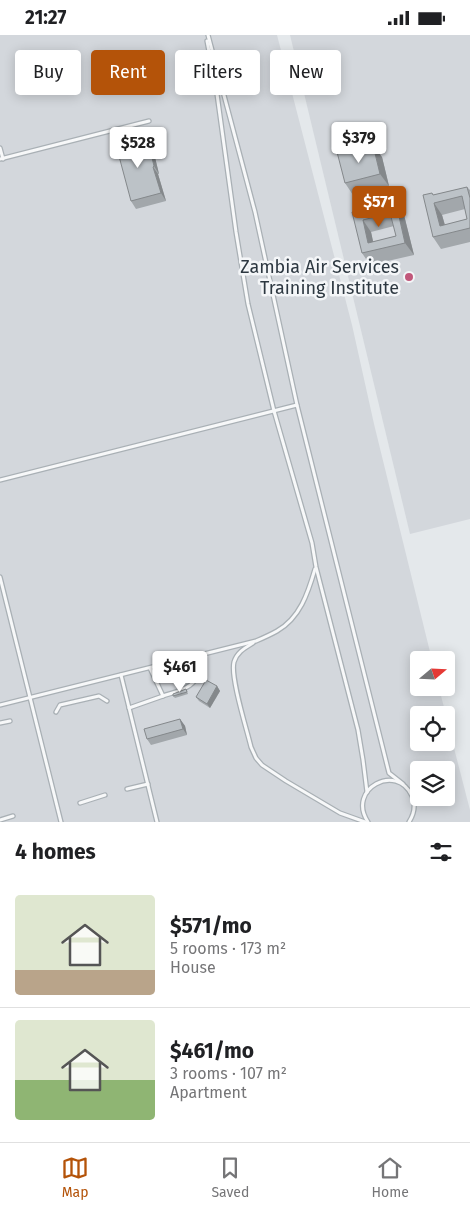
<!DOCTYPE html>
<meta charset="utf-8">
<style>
:root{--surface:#fff;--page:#f2f2f2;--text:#202124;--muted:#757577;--line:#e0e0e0;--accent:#b45309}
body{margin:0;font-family:"Fira Sans",sans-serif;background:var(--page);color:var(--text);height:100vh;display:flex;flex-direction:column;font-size:19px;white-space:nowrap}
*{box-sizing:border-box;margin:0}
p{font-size:16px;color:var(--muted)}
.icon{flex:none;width:28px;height:28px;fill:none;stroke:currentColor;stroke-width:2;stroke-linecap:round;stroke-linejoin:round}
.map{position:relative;height:787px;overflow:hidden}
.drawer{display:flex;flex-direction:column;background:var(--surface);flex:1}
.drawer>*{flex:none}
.top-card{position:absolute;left:15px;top:15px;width:440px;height:45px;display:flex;gap:10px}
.needle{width:32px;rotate:71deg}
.buttons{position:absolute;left:410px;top:616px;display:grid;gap:10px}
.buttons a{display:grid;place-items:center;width:45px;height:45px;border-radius:5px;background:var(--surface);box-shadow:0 2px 12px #0003;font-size:25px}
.price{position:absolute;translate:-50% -42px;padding:0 11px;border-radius:5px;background:#fff;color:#222;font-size:16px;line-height:32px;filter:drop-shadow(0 1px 2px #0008)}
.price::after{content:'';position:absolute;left:50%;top:30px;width:15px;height:11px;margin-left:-8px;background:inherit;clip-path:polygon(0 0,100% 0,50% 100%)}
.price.active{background:var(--accent);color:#fff}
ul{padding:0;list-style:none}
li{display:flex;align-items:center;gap:15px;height:125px;padding:0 15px}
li+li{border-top:1px solid var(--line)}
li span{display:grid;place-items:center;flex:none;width:140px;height:100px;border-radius:5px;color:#555}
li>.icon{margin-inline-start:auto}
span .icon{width:60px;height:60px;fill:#fffc;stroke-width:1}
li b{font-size:21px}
h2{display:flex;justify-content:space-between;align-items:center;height:60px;padding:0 15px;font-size:21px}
.pill{padding:0 18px;border-radius:5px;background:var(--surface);box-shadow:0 2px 12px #0003;font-size:18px;line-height:45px}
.pill.active{background:var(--accent);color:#fff}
.status{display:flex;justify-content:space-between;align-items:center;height:35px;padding:0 25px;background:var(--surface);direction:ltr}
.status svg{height:14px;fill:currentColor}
.tab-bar{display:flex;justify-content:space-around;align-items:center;height:70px;border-top:1px solid var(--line);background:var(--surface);font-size:14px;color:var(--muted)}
.tab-bar a{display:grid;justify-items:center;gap:2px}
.tab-bar .active{color:var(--accent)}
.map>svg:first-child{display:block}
.built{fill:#d3d7dc;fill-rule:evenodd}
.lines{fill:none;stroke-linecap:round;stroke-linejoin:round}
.service-casing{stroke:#a9b0b5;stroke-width:5.5}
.service{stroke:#f7f8f9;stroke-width:3}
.wall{fill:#a2a7ab;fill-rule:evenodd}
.shaded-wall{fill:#84888b}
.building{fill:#bcc2c7;stroke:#84888b;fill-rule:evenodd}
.poi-dot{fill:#c1587b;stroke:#f4f6f8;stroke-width:2}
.labels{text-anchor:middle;stroke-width:5;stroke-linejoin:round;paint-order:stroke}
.poi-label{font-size:18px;fill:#2d3841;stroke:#f4f6f8;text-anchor:end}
</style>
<div class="status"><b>21:27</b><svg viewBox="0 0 49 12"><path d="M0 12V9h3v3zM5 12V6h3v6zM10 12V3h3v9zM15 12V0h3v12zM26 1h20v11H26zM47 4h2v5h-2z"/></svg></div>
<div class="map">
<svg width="470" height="787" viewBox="0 0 470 787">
<rect width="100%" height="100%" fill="#e4e8eb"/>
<!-- built -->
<g class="built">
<path d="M0 0H277L352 290 374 389 432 625H419V652L439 653 446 680H419V708H446V682L470 775V787H0ZM419 735H446V762H419Z"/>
<path d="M290 0H470V484L410 499Z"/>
</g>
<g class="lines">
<defs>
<g id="service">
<path d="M208 0 255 177 297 370 389 738 403 749"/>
<path d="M207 6 217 59 236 197 248 269 274 376 312 508 316 532 358 695 363 725 367 757"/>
<path d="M0 113 3 124"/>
<path d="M0 124 149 86"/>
<path d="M0 445 297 370"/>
<path d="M0 542 61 787"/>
<path d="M253 608C245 613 237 617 234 627 230 642 247 695 251 712L256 723 262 730 286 746 340 778 365 787"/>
<path d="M150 633 163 661C174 657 192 654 197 642 201 635 202 626 204 619"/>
<path d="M121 640 157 787"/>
<path d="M0 670 256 606C263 603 270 600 277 596 300 583 308 558 315 534"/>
<path d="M129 673 163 661"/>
<path d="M56 677 60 670 99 661 107 666"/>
<path d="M0 688 10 686"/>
<path d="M127 754 148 749"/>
<path d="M80 768 105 760"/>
<path d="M0 785 13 781"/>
<path d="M368 787C346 754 397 727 412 761 416 770 414 779 409 787"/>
</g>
</defs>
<!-- service casing -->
<use href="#service" class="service-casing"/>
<!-- service -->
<use href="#service" class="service"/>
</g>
<!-- wall -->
<g class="wall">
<path d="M147 102 152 110 159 139H158L166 166 136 174 131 166Z"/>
<path d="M347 115 348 116 382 122 389 151 353 160 345 148Z"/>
<path d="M467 152 470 155V207L441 214 433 202 434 160ZM465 174 467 184 445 190 442 180Z"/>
<path d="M396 168 404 180 414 220 370 230 362 218 361 175 362 177ZM394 191 396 201 373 207 371 197Z"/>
<path d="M217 651 220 656 210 673 199 666 196 662Z"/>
<path d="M187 656 188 659 175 663 173 661Z"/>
<path d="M180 684 185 691 187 700 151 710 147 704Z"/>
</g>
<!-- shaded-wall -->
<g class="shaded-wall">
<path d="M147 102 152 110 159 139 154 131Z"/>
<path d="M373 110 382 122 389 151 380 139Z"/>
<path d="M153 132 158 139 166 166 161 158Z"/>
<path d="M396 168 404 180 414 220 405 208Z"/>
<path d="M434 168 442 180 447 198 440 191Z"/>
<path d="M363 185 371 197 375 215 368 208Z"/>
<path d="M217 651 220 656 210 673 207 669Z"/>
<path d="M180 684 185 691 187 700 183 694Z"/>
</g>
<!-- building -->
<g class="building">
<path d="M147 102 154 131 153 132 161 158 131 166 116 110Z"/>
<path d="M373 110 380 139 345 148 337 117 347 115V117Z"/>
<path d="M467 152 470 163V193L433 202 423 160 432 158 433 160ZM462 161 467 184 440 191 434 168Z"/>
<path d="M396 168 405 208 362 218 352 177 361 175V177ZM390 178 396 201 368 208 363 185Z"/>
<path d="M206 645 217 651 207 669 196 662Z"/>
<path d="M186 654 187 657 173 661V659Z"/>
<path d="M180 684 183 694 147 704 144 694Z"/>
</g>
<!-- markers -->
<circle class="poi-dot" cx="409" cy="242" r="5"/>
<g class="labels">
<!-- poi labels -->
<g class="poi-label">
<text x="399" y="238">Zambia Air Services<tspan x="399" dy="21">Training Institute</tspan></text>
</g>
</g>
</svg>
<div class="buttons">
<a><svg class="needle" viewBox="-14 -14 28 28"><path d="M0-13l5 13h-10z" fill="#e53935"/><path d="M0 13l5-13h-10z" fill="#757577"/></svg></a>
<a><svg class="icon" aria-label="locate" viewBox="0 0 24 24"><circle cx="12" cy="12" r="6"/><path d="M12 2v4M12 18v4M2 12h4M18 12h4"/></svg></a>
<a><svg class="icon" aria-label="layers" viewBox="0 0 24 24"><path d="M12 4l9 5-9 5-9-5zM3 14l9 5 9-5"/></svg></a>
</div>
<b class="price" style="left:359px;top:129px">$379</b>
<b class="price" style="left:138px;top:134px">$528</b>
<b class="price active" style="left:379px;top:193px">$571</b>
<b class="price" style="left:180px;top:658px">$461</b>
<div class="top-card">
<a class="pill">Buy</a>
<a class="pill active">Rent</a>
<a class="pill">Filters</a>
<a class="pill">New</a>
</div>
</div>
<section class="drawer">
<h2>4 homes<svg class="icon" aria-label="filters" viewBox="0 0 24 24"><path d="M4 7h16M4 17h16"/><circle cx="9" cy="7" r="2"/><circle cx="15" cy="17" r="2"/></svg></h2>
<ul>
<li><span style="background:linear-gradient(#dfe7d0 75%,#b9a48a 0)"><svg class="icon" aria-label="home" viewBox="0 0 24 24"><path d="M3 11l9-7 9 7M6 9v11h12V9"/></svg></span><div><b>$571/mo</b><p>5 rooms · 173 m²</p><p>House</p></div></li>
<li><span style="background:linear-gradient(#dfe7d0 60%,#8fb573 0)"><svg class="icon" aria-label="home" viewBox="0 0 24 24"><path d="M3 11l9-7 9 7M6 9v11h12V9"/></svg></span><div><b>$461/mo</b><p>3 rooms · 107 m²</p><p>Apartment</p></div></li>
</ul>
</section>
<nav class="tab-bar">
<a class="active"><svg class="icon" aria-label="map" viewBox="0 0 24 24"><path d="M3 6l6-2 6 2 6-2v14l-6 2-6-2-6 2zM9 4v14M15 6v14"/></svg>Map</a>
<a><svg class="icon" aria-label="saved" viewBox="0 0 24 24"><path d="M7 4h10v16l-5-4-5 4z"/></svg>Saved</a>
<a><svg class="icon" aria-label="home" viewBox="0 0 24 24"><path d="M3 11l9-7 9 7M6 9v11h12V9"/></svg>Home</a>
</nav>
